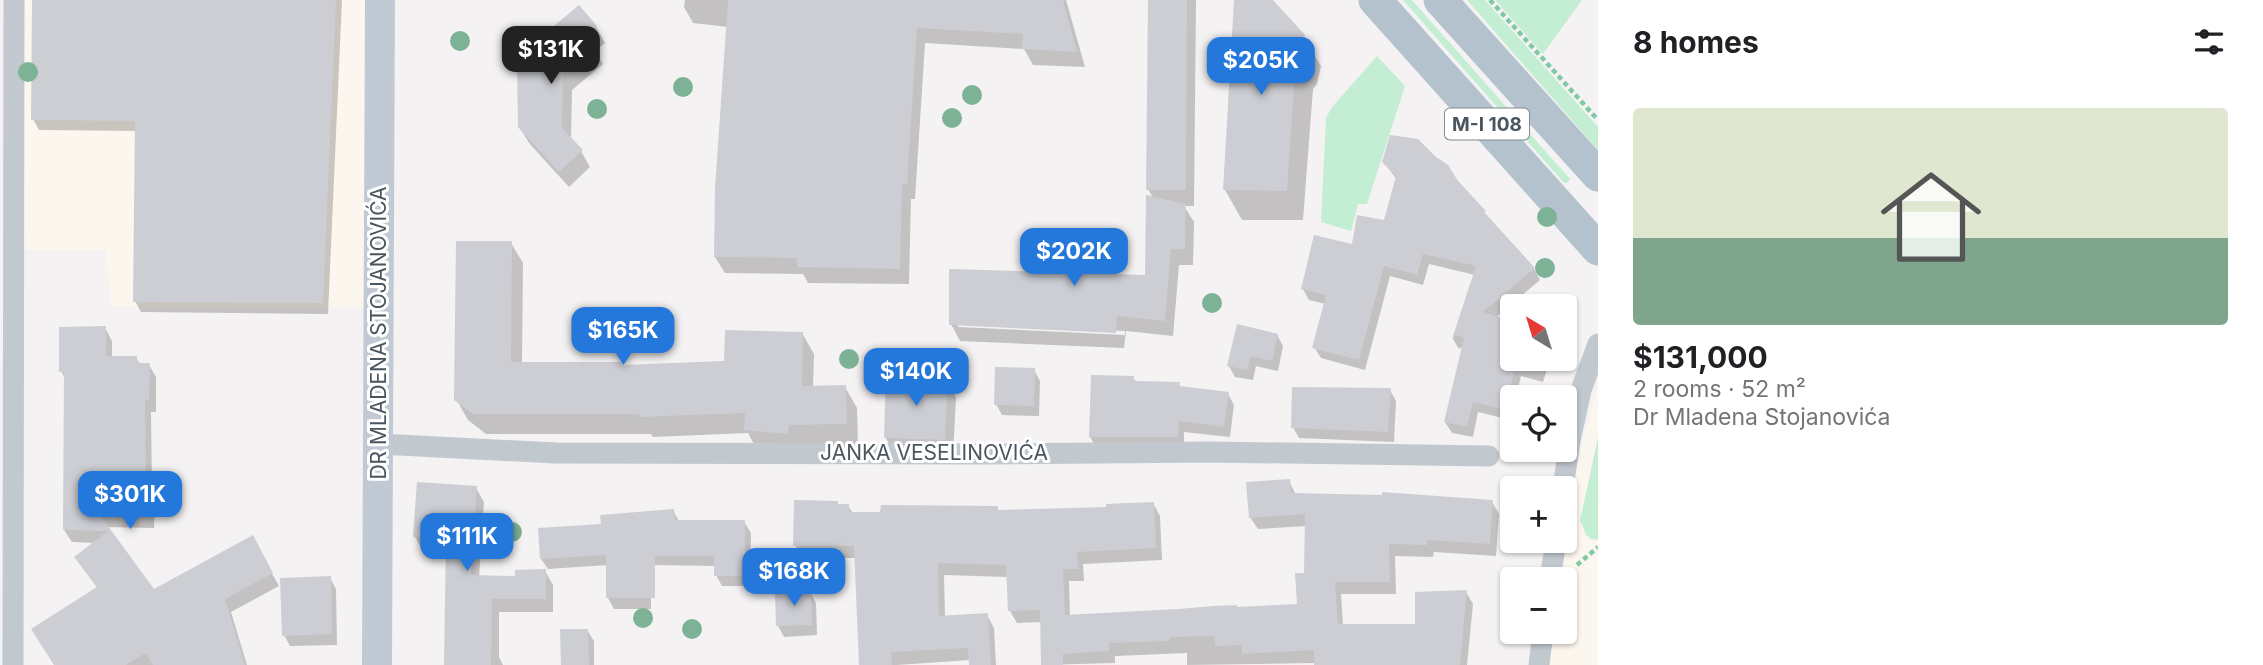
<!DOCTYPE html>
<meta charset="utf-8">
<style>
:root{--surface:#fff;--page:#f6f6f6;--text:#202124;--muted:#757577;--accent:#2578db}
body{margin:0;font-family:Inter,sans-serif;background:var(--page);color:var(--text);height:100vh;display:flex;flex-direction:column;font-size:26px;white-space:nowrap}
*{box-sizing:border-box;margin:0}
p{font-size:23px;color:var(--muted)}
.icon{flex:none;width:38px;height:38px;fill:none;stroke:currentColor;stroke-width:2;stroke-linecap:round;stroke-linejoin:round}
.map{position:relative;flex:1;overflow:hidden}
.sheet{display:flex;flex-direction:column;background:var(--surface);width:665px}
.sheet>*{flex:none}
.needle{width:46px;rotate:322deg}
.fabs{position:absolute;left:1500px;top:294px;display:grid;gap:14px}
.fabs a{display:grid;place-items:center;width:77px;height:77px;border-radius:7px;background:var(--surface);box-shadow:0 2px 5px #0004;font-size:35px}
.price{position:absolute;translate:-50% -60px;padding:0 16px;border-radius:14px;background:var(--accent);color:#fff;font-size:23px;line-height:46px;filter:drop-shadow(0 2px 4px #0008)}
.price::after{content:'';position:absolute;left:50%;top:42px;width:21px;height:16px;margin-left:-10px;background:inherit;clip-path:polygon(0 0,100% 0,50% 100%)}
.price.active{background:#222;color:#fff}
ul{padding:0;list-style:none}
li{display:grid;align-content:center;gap:14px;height:371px;padding:0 35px}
li span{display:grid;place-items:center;height:217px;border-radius:7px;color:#555}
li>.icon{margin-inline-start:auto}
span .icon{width:126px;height:126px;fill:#fffc;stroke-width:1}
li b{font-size:30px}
h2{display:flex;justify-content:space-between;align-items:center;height:84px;padding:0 35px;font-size:30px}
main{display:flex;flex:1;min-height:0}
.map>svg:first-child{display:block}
.commercial{fill:#fcf7ee}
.green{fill:#c4eed3}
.shadow{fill:#0003;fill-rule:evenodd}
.building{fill:#ccced4}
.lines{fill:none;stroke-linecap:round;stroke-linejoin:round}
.path{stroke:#7ecaa3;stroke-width:4.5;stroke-dasharray:5 3.5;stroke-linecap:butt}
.minor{stroke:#c1c9cf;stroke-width:21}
.secondary{stroke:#c1cad4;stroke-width:30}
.primary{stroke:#b4c2ce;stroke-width:33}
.tree{fill:#7eb296}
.labels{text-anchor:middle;stroke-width:6;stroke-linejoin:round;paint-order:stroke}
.shield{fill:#fff;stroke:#81888e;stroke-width:2}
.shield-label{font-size:19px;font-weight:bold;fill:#4b555e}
.street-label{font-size:21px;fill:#4b555e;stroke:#fff}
</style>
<main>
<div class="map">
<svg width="1598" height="665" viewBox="0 0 1598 665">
<rect width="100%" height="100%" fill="#f4f2f2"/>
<!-- commercial -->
<g class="commercial">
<path d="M25 0H368L364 308 111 306 106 250H20Z"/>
<path d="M1598 383V665H1548L1550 632H1564V579H1557L1574 477Z"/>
</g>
<!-- green -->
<g class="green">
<path d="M1403 0H1412L1570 179 1567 183H1564Z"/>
<path d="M1467 0H1485L1598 127V150Z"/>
<path d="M1495 0H1582L1543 54Z"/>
<path d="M1377 56 1405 86 1367 204H1358L1351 231 1321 222 1326 118 1332 107Z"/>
<path d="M1598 438V540H1597L1591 539 1586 535 1580 520Z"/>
</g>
<!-- shadow -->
<g class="shadow">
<path d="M34 0H342L328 314 141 312 135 301 137 131 39 130 33 119Z"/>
<path d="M685 0H1066L1085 67 1033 65 1024 49 925 43 915 199H911L909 284 808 283 803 274 725 273 715 257 728 27 693 23 684 7Z"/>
<path d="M1149 0H1196L1194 206H1184L1194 222 1193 265H1179L1173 336 1126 331 1124 348 960 341 951 324 1147 277 1153 198 1148 189ZM958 324 1125 331V335L958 327Z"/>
<path d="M1236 0H1270L1303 36 1321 66 1317 84 1313 89 1303 220H1242L1225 190Z"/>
<path d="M579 7 596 27 605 43 595 51 603 64 572 90 571 140 581 151 590 167 569 187 529 143 519 126Z"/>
<path d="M1384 162 1457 182 1534 269 1540 280 1495 318 1512 323V359H1550L1543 382 1521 376 1516 397H1512L1511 420 1478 412 1473 437 1452 433 1445 422 1464 345 1459 349 1453 339 1475 275 1429 264 1423 285 1390 276 1365 370 1321 358 1314 347 1326 304 1309 300 1303 289 1385 222 1397 180Z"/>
<path d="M511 243 523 263 522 363H621L623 366 726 363 802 333 814 354 813 388 845 387 857 408 858 444 757 450 748 433 653 437 651 434H486L468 420 456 399Z"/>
<path d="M105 328 112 341V357L136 358 140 364 149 365 156 377V412H151L152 489 155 493 154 528 106 527 154 591 252 538 279 586 231 612 247 665H55L98 589 76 557 95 543 72 542 64 530 66 380 61 371Z"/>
<path d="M1277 335 1283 346 1278 371 1256 366 1253 380 1235 377 1229 366Z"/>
<path d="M1034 370 1040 381 1039 416 1002 415 996 404Z"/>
<path d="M1133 378 1136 382 1178 383 1181 388 1228 394 1234 405 1230 437 1184 432V447L1097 448 1090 437Z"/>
<path d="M946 381 956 397 953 456 895 453 885 437Z"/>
<path d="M1390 390 1396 401 1394 442 1299 438 1293 427Z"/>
<path d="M1289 481 1296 495 1492 502 1499 514 1496 556 1434 552 1433 557 1395 556 1396 594H1341L1343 626H1417L1466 592 1473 604 1467 665H1316V663L1187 665V653L1115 656V663L1042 665V622L1017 623 1010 611 1008 577 944 575 945 617 987 615 994 628 996 665H970V660L897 665H860L856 558H802L795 545 838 505 848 506 853 513 997 508 1000 512 1108 508 1153 503 1160 516 1162 560 1083 564 1084 581H1069L1070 616 1299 606 1306 574 1307 526 1258 529 1250 517Z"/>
<path d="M476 488 484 502 479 577 517 578 545 571 553 585V612H499V657L503 665H446L447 552 423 551 415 537Z"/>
<path d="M673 511 679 521 744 522 751 533 750 586H722L716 575V566L651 565V609H614L608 598V565L548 569 541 559 603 525Z"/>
<path d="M330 578 336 589 337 645 290 646 284 635Z"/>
<path d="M810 592 816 603 817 635 784 637 778 626Z"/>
<path d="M587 630 594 641V665H563Z"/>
</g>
<!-- building -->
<g class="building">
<path d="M32 0H336L323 303 133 302 135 121 31 120Z"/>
<path d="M728 0H1063L1077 52 1022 49 1023 34 917 28 907 184H902L900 269 797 267V258L714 257 715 188Z"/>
<path d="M1148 0H1187L1186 190H1146Z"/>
<path d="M1234 0H1273L1305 35 1301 54 1296 58 1287 191 1223 190Z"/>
<path d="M579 5 597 26 585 36 595 47 563 74 562 128 583 150 559 172 518 127 517 57Z"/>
<path d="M1390 135 1418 139 1436 157 1448 165 1458 181 1486 211 1484 212 1535 268 1483 312 1512 321V359H1517L1505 410 1473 402 1467 427 1444 422 1464 338 1456 335 1452 339 1476 266 1423 254 1417 275 1384 266 1359 360 1312 348 1326 295 1301 289 1314 235 1352 244 1357 215 1384 220 1396 176 1382 162Z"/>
<path d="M1146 195 1186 204 1185 249H1171L1165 321 1117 316 1116 333 949 325V269L1145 275Z"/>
<path d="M456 241H512L511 362H622V365L724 361 725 330 803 332 802 386 846 385 847 424 789 425 788 434 744 430 745 413 639 417V414H473L454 400Z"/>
<path d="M1237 324 1278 334 1272 361 1251 356 1247 370 1227 366Z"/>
<path d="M106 326V356H137V363H150L149 400H145L146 479H149L148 516 100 515 154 589 253 535 273 573 225 599 245 665H153L146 653 126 665H54L31 629 97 587 74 557 108 531 63 530 64 372H59V327Z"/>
<path d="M995 367 1035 368 1034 406 994 405Z"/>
<path d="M1091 375 1134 376V381L1180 382 1179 386 1229 392 1224 427 1179 421 1178 437H1089Z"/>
<path d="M886 376 948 379 945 440 884 438Z"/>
<path d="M1292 387 1391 388 1388 432 1291 428Z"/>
<path d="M1290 479 1291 493 1382 495V492L1493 500 1490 544 1427 540V545L1389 544 1390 582H1335L1338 624H1415V592L1467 590 1460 665H1314V650L1242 654V645L1215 646V636L1170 637V641L1109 643V651L1063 654V665H1041L1040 610 1008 611 1006 565 938 563 939 616 988 613 991 665H969L968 648 891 652 892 665H859L854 546H793L794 500 838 501V504H849V512H880L881 505 998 506V510L1106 507V504L1154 502 1156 548 1077 552 1078 569H1063L1065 615 1178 609 1214 606 1237 605V607L1297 604 1295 573H1304L1305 514 1249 518 1246 482Z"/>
<path d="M417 482 477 486 471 575 515 576V570L546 569V599H492L491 665H444L446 539 413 537Z"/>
<path d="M674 509 675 520H745V576H714V556H655V598H606V555L540 559 538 528 601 524 600 515Z"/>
<path d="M331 576 332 634 282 636 280 578Z"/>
<path d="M811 590 812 625 776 626 775 592Z"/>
<path d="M560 629H588L589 665H561Z"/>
</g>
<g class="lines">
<!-- path -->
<g class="path">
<path d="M1490 0 1598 120"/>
<path d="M1511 452 1525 450"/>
<path d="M1577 565 1598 547"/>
</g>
<!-- minor -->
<g class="minor">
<path d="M380 444 556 453 981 454 1209 452 1489 456"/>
<path d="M1563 488 1570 441 1581 390 1598 344"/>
<path d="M1550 579 1556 541"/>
<path d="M13 665 14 0"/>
<path d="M1539 665 1543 632"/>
</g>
<!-- secondary -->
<path class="secondary" d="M377 665 380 0"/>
<!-- primary -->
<g class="primary">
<path d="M1375 0 1598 249"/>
<path d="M1440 0 1598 175"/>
</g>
</g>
<!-- trees -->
<g class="tree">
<circle cx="460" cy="41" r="10"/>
<circle cx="28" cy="72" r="10"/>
<circle cx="683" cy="87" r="10"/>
<circle cx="972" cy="95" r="10"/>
<circle cx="597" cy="109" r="10"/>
<circle cx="952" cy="118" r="10"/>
<circle cx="1547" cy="217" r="10"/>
<circle cx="1545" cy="268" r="10"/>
<circle cx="1212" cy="303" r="10"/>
<circle cx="849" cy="359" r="10"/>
<circle cx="512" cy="532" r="10"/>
<circle cx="643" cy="618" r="10"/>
<circle cx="692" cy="629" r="10"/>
</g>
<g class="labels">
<!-- shield labels -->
<rect class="shield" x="1445" y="108.5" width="84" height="31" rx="5"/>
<g class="shield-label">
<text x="1487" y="131">M-I 108</text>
</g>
<!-- street labels -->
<g class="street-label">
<text transform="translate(379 333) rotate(-90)" y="7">DR MLADENA STOJANOVIĆA</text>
<text x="934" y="460">JANKA VESELINOVIĆA</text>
</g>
</g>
</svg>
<div class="fabs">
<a><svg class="needle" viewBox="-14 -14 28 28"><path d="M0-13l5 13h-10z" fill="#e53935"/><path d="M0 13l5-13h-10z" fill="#757577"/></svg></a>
<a><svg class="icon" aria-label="locate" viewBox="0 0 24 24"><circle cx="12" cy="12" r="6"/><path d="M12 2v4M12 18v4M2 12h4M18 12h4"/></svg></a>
<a>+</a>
<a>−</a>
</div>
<b class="price active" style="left:551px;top:86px">$131K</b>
<b class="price" style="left:1261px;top:97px">$205K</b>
<b class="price" style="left:1074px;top:288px">$202K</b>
<b class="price" style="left:623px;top:367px">$165K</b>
<b class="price" style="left:916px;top:408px">$140K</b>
<b class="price" style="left:130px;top:531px">$301K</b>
<b class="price" style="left:467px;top:573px">$111K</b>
<b class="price" style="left:794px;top:608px">$168K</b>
</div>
<section class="sheet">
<h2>8 homes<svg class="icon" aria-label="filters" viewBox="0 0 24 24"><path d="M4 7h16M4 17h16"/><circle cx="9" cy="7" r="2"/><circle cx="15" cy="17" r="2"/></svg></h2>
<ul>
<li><span style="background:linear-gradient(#dfe7d0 60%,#7fa58c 0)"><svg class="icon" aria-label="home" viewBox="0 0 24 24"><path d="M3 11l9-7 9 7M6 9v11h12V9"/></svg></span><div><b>$131,000</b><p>2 rooms · 52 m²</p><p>Dr Mladena Stojanovića</p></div></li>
</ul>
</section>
</main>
